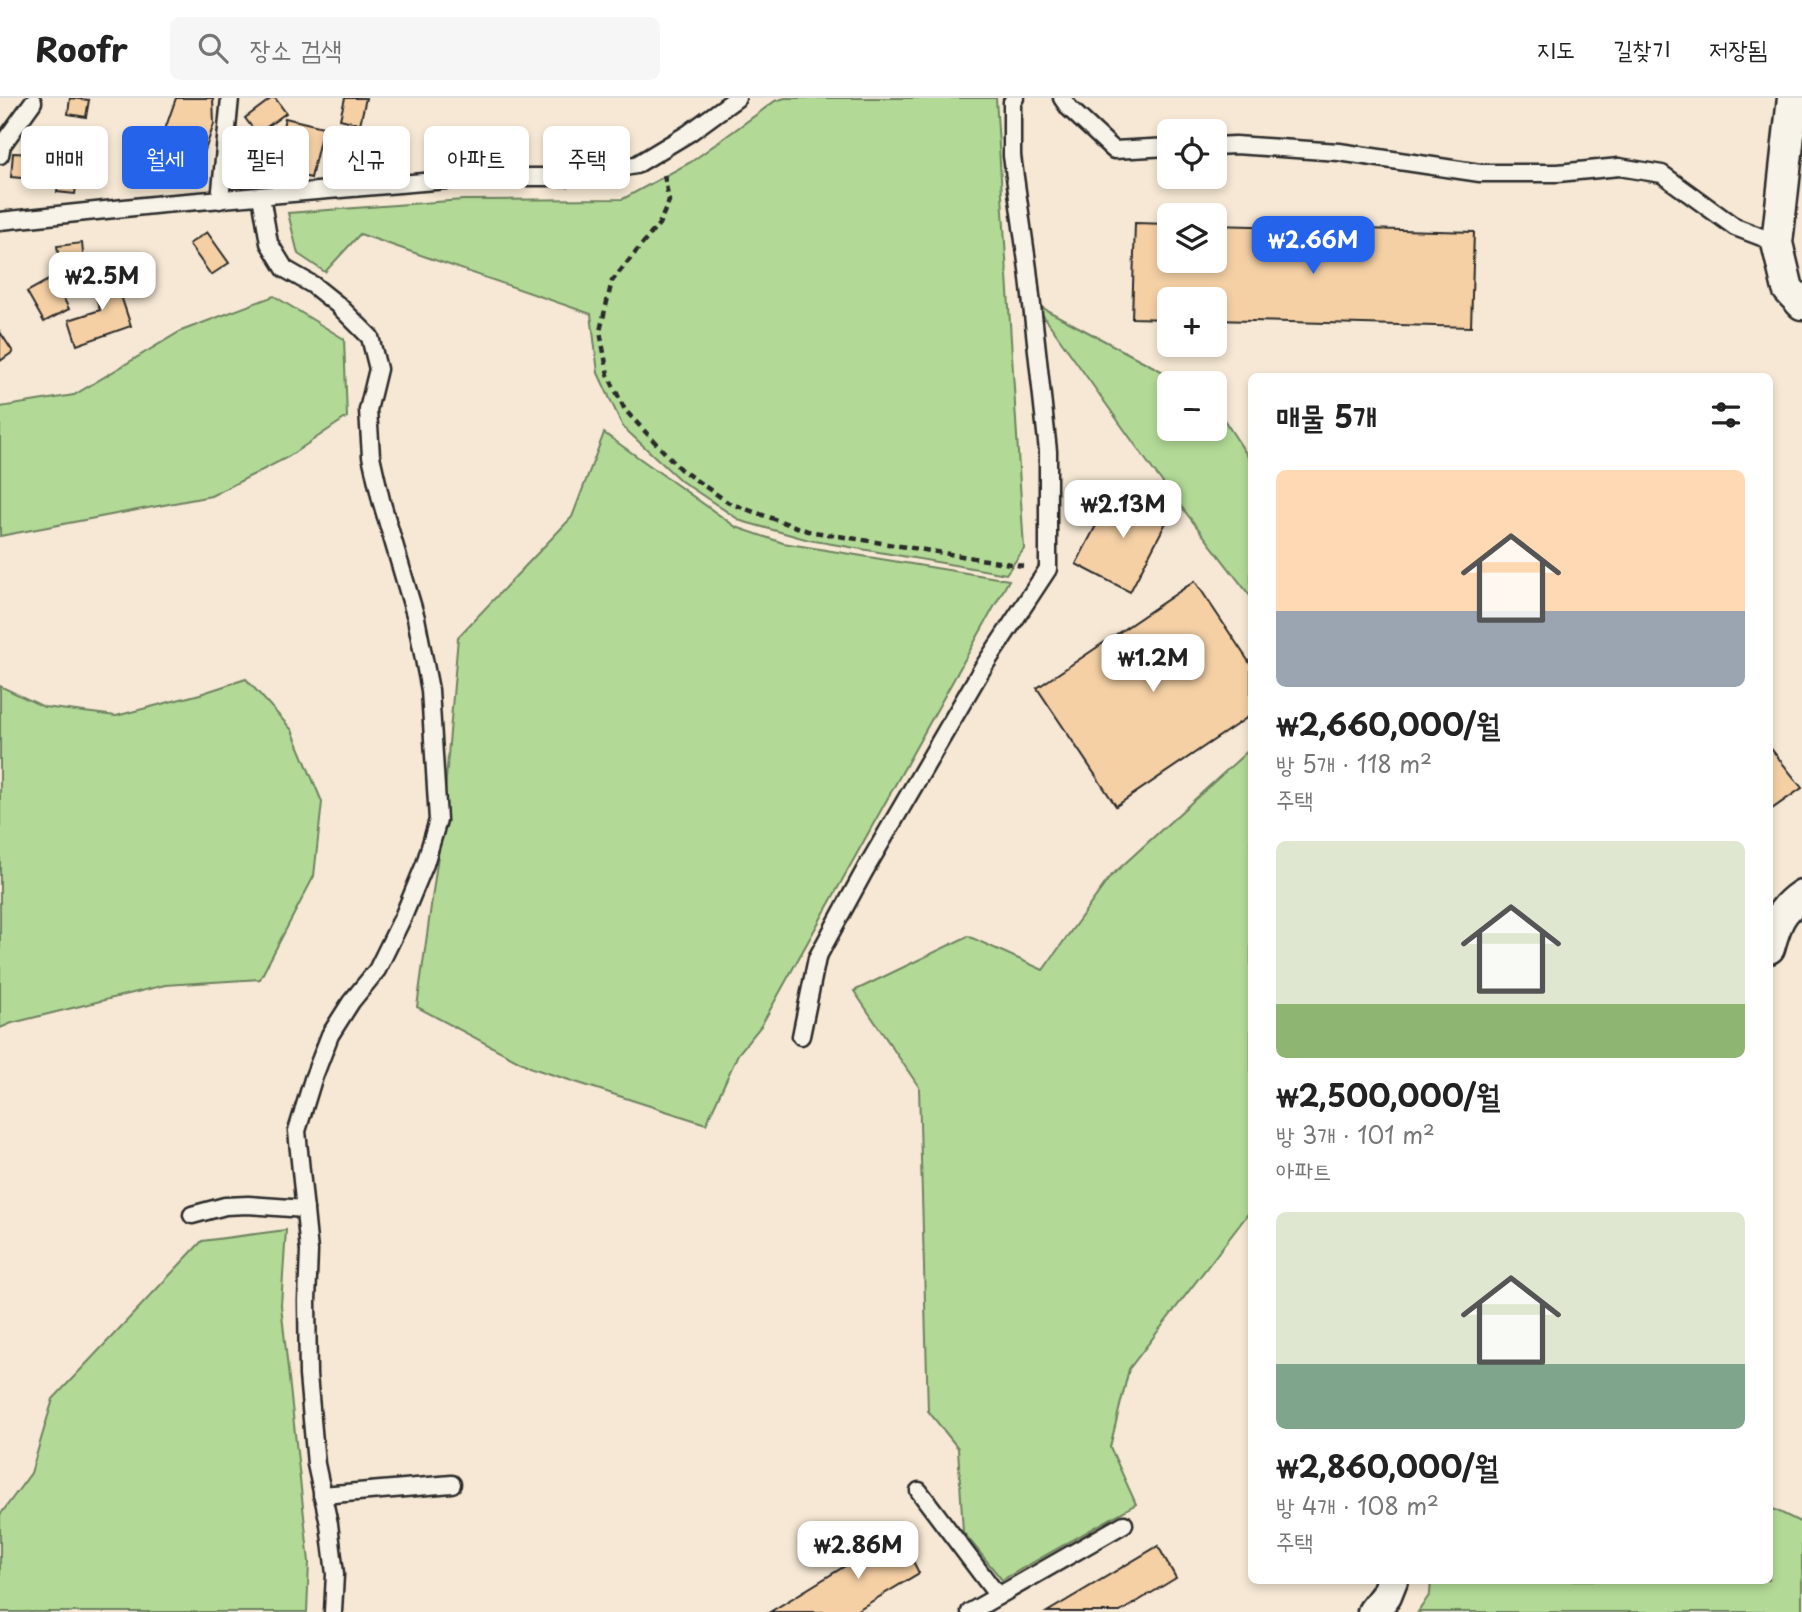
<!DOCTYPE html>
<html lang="ko">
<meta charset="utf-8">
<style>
:root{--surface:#fff;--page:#f6f6f6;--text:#222;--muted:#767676;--line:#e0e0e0;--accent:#2563eb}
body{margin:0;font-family:"Playpen Sans","Poor Story",sans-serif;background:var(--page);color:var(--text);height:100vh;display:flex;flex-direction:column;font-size:26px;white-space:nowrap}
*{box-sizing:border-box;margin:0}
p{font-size:23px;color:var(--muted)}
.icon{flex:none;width:38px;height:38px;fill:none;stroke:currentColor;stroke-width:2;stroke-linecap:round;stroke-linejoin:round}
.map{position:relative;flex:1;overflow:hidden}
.sheet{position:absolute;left:1248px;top:275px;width:525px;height:1211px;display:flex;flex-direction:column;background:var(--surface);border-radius:10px;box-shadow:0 4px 10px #0003}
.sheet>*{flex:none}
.hud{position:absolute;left:21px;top:28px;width:665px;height:63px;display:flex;gap:14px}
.buttons{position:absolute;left:1157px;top:21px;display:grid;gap:14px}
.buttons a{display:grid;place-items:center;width:70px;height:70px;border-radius:10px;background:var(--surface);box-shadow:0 4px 10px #0003;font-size:35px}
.price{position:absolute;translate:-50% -60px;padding:0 16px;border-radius:14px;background:#fff;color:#222;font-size:23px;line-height:46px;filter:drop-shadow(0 2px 4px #0008)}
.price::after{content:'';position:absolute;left:50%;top:42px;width:21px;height:16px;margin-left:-10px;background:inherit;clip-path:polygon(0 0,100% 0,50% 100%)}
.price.on{background:var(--accent);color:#fff}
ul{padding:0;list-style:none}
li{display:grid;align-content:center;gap:14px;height:371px;padding:0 28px}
li span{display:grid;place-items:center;height:217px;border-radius:10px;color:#555}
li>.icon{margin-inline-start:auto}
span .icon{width:126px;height:126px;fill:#fffc;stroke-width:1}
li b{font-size:30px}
h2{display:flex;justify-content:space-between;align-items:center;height:84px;padding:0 28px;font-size:30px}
.chip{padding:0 24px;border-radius:10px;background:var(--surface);box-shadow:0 4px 10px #0003;font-size:24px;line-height:63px}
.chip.on{background:var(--accent);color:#fff}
header{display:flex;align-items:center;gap:42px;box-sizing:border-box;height:98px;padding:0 35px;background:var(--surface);border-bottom:2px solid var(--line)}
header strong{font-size:33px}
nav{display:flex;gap:38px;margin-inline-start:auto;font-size:24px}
.search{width:490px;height:63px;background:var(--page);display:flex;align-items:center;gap:18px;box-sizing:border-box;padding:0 24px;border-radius:10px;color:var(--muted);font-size:26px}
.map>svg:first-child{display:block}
.green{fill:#b2da96;stroke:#6e8260;stroke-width:2}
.building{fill:#f5d0a5;stroke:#2b2b2b;stroke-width:2}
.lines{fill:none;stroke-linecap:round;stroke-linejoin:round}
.lane-casing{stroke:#2b2b2b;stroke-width:21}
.street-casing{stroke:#2b2b2b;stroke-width:35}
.path{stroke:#2b2b2b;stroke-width:4.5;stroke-dasharray:7 5;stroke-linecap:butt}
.lane{stroke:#f7f3e8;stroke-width:16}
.street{stroke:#f7f3e8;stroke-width:30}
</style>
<header>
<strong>Roofr</strong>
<div class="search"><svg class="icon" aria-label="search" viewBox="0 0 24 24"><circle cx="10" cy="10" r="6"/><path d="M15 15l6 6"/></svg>장소 검색</div>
<nav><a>지도</a><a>길찾기</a><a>저장됨</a></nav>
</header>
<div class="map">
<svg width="1802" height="1514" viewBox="0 0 1802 1514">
<rect width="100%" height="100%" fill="#f6e8d4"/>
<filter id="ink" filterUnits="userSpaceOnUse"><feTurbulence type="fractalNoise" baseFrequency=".0143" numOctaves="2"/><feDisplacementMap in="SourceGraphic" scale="14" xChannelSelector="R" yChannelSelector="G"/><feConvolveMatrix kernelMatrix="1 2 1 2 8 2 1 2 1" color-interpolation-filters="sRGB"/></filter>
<g filter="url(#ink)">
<!-- green -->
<g class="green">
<path d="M785 0H996L1024 451 1006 476 809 442 741 423 681 383 623 329 598 275 591 216 360 136 325 174 298 156 288 115 463 102 623 101 691 64 775 3Z"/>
<path d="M274 198 344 241 347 319 288 359 211 398 0 438V309L74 297 181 233Z"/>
<path d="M1035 206 1184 285H1169V331H1214L1215 308 1251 363V499L1153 372Z"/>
<path d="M604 335 736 429 783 445 1009 482 761 928 738 956 706 1026 532 970 417 909 442 729 458 539 572 419Z"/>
<path d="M246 581 292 632 322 704 314 778 260 881 165 887 12 925 0 930V588L44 609 116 618 200 596Z"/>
<path d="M1251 650V1112L1129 1271 1110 1349 1136 1406 1002 1482 963 1434 958 1350 928 1313 919 989 854 893 968 838 1043 872 1110 779Z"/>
<path d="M286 1132 281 1207 309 1464 307 1514H0V1417L31 1375 53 1301 202 1143Z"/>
<path d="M1769 1409 1802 1425V1514H1418L1430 1496 1431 1482H1769Z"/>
</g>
<!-- building -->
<g class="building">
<path d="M70 0 89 2 86 19 68 16Z"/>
<path d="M176 0H213L214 26 195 81 153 66Z"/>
<path d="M272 0H275L286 15 257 36 245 20Z"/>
<path d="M345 0H366L360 26 340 21Z"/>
<path d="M285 20 323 29 311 80 251 66 257 41 279 46Z"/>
<path d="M66 30 84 32 75 96 57 94Z"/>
<path d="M365 32 367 72 340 73 338 33Z"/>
<path d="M38 35 60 36 56 83 11 79 13 55 36 56Z"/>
<path d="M1135 125 1169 126V163H1214V127L1474 134 1471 229 1214 222V201H1169V221L1132 220Z"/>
<path d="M207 134 229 165 211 177 189 146Z"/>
<path d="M82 145 84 165 60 168 57 148Z"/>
<path d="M72 169 82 189 63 199 69 211 44 224 27 194Z"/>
<path d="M113 174 131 228 77 247 69 222 100 212 90 182Z"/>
<path d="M0 234 13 254 0 263Z"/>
<path d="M1116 389 1170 417 1130 494 1076 466Z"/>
<path d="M1195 483 1251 567V617L1116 708 1037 590Z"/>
<path d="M1769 648 1802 690 1769 713Z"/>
<path d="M899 1435 919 1475 854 1514H770Z"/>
<path d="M1158 1448 1176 1480 1120 1514H1047Z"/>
</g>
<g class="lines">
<defs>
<g id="lane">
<path d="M1062 0 1069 10 1114 52 1169 49"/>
<path d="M1214 48 1235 47 1339 54 1480 75H1558L1619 69 1662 76 1735 129 1777 145"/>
<path d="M0 57 2 47 33 4"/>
<path d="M261 98 269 145 285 171 313 187 338 207 370 239 378 271 368 312 371 358 381 402 416 520 430 592 438 722 425 766 403 819 377 872 351 904 330 937 313 981 297 1033 309 1153 307 1203 308 1277 316 1366 329 1426 335 1476 333 1514"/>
<path d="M220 102 230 0"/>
<path d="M0 123 163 106 482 79H567L636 67 689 35 737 0"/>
<path d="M801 938 817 860 865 772 982 571 1048 471V353L1028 171 1012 58V4L1015 0"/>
<path d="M192 1117 225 1108 248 1107 305 1111"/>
<path d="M919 1393 998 1498"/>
<path d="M322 1397 452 1386"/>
<path d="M970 1514 1124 1426"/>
</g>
<g id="street">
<path d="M1793 0 1777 145 1788 191 1802 206"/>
<path d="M1769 850C1776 825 1780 812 1802 797"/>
<path d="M1373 1514 1386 1497 1392 1482"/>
</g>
</defs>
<!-- lane casing -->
<use href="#lane" class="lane-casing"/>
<!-- street casing -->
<use href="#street" class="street-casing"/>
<!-- path -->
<path class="path" d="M664 77 669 103 659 126 612 183 600 233 608 277 625 312 680 371 729 405 808 433 1023 468"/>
<!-- lane -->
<use href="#lane" class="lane"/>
<!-- street -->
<use href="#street" class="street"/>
</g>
</g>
</svg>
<div class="buttons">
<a><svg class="icon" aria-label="locate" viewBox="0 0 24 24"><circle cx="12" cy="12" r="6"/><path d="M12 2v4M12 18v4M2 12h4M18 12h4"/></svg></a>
<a><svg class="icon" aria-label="layers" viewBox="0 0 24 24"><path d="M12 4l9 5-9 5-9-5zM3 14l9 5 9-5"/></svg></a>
<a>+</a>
<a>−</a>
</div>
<b class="price on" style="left:1313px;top:178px">₩2.66M</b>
<b class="price" style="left:102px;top:214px">₩2.5M</b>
<b class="price" style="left:1123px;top:442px">₩2.13M</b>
<b class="price" style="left:1153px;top:596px">₩1.2M</b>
<b class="price" style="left:858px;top:1483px">₩2.86M</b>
<div class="hud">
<a class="chip">매매</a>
<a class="chip on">월세</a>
<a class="chip">필터</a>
<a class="chip">신규</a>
<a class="chip">아파트</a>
<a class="chip">주택</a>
</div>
<section class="sheet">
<h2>매물 5개<svg class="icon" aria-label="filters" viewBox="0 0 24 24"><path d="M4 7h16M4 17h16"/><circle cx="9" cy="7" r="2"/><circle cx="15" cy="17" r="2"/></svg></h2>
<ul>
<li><span style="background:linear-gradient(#ffd9b3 65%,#9aa5b1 0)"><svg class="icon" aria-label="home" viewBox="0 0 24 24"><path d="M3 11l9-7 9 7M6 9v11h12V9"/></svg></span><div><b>₩2,660,000/월</b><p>방 5개 · 118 m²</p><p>주택</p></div></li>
<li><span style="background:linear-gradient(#dfe7d0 75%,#8fb573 0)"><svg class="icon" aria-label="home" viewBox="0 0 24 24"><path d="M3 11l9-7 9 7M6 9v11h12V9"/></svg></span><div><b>₩2,500,000/월</b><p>방 3개 · 101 m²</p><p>아파트</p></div></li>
<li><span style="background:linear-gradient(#dfe7d0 70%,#7fa58c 0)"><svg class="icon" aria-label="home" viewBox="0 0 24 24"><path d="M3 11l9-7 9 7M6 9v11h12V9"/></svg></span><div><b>₩2,860,000/월</b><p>방 4개 · 108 m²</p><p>주택</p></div></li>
</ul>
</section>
</div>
